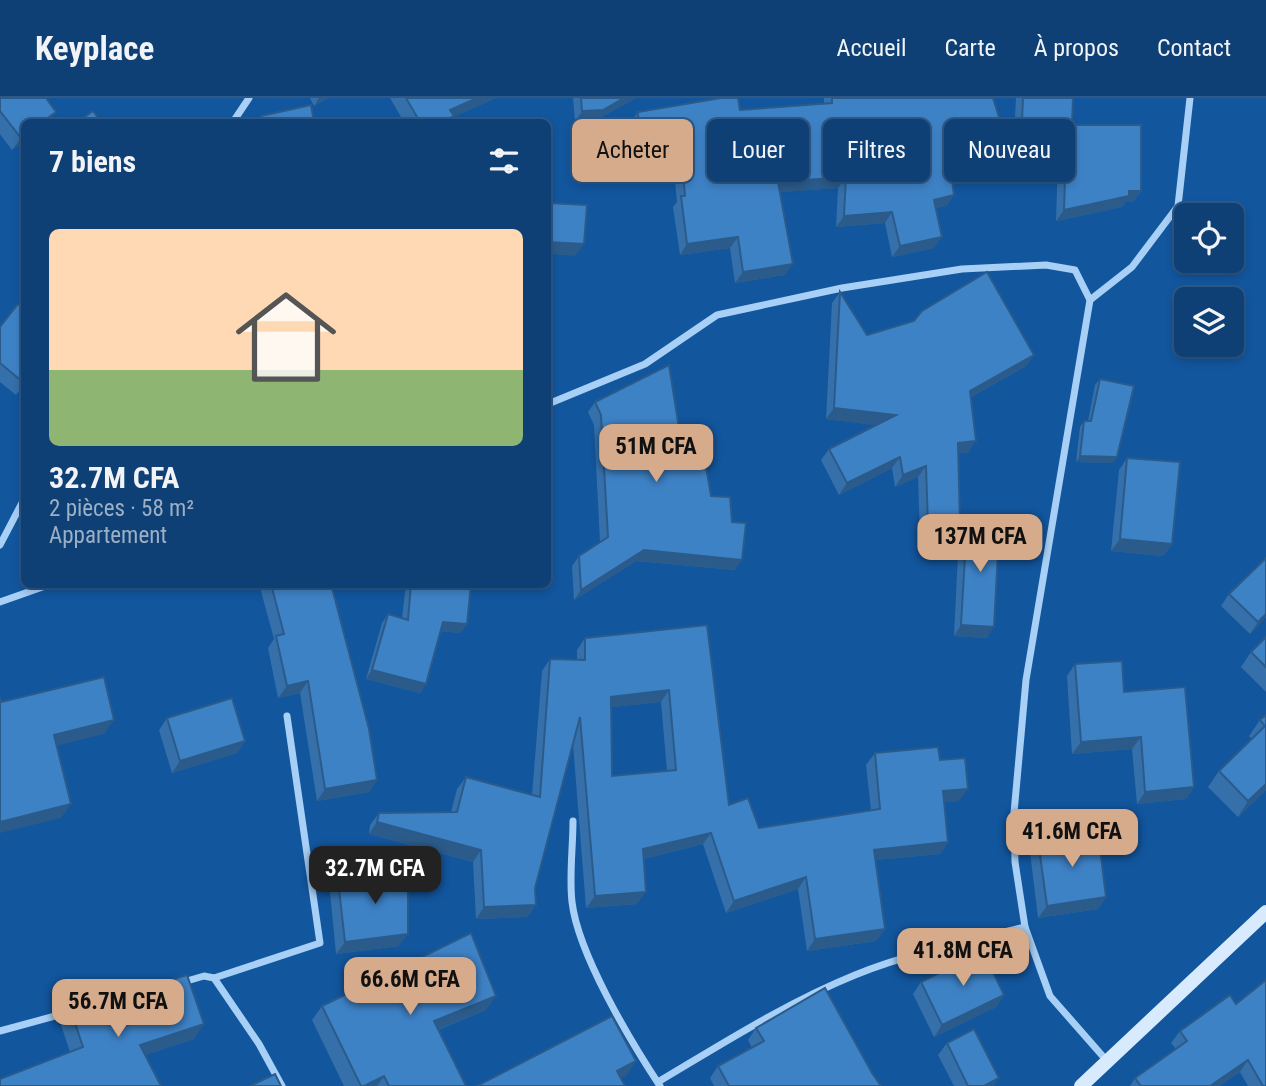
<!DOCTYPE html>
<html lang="fr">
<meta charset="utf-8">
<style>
:root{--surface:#0e4076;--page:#17477b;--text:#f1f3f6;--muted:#9bafc5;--line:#2e5988;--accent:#d6ab8b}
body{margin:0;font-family:"Roboto Condensed",sans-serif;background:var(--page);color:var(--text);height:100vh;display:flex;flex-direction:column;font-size:26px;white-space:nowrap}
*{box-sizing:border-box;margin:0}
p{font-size:23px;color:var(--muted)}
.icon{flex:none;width:38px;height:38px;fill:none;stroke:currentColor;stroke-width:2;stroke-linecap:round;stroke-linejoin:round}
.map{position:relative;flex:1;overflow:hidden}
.sheet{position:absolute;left:21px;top:21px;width:530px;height:469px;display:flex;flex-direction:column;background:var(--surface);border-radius:10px;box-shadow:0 4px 10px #0003,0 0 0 2px var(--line)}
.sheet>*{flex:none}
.top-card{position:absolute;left:572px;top:21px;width:588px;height:63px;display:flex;gap:14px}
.buttons{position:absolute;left:1174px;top:105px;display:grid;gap:14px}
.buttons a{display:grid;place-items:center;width:70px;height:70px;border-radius:10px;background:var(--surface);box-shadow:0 4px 10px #0003,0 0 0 2px var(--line);font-size:35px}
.price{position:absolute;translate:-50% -60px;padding:0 16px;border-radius:14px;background:var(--accent);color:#111;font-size:23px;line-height:46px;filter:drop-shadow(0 2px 4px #0008)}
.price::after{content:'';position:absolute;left:50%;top:42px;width:21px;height:16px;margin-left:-10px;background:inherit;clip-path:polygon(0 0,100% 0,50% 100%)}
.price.on{background:#222;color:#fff}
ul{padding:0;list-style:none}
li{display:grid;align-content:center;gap:14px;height:371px;padding:0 28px}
li span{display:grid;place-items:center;height:217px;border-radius:10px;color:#555}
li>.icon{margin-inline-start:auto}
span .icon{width:126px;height:126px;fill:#fffc;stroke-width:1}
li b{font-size:30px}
h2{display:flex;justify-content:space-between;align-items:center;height:84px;padding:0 28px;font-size:30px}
.chip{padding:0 24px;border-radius:10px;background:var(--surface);box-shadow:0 4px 10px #0003,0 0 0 2px var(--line);font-size:24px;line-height:63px}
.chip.on{background:var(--accent);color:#111}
header{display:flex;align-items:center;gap:42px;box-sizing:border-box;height:98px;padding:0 35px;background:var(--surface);border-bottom:2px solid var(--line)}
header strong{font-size:33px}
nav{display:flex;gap:38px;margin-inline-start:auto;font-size:24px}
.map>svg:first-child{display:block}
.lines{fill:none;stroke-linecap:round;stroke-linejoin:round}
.street{stroke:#a8cff5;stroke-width:7}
.secondary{stroke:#d8eafd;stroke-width:14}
.wall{fill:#3570aa;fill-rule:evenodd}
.shaded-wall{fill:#2b5b8b}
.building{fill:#3e82c6;stroke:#2b5b8b;stroke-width:2;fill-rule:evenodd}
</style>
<header>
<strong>Keyplace</strong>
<nav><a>Accueil</a><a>Carte</a><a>À propos</a><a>Contact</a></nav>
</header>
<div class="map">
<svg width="1266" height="988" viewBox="0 0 1266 988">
<rect width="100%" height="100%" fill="#12569e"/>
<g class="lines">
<!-- street -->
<g class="street">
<path d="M233 24 249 0"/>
<path d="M1090 202 1026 582 1014 715 1015 764 1025 829 1050 898 1107 963"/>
<path d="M548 306 645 266 717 217 842 190 962 171 1046 167 1075 172 1090 202 1132 169 1178 108 1190 0"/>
<path d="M0 447 24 401"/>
<path d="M0 504 51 486"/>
<path d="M573 723C573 749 569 778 572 804 578 856 631 944 660 988"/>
<path d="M214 880 320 845 287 618"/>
<path d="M180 885 204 878 214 880 259 946 282 988"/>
<path d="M0 933 77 912"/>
<path d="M658 984C722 946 786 905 855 877 910 855 968 843 1025 829"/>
</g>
<!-- secondary -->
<path class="secondary" d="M1081 988 1266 814"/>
</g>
<!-- wall -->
<g class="wall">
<path d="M0 0 24 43 12 52 0 36Z"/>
<path d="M310 0H328L314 8Z"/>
<path d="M390 0H496L453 19 449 24H404Z"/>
<path d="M573 0H636L596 22 575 24Z"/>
<path d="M824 0H993L1008 48 1000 59 968 62V71L960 82 952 84 954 97 946 108 936 110 934 150 892 159 885 125 836 129 838 90 780 94 785 177 735 185 730 150 680 157 673 109 677 104 672 53 631 56 630 25 638 14 740 12 824 6Z"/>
<path d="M1016 0H1073L1072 27 1141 93 1133 104H1125L1122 109 1056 123 1058 61 1013 56Z"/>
<path d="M261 18 314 24H257Z"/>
<path d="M840 194 867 237 1034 257 1026 268 971 299 968 355H959L952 438 920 439 918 379 895 389 892 370 839 397 821 362 829 351 876 327 826 321 832 205Z"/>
<path d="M24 211V286L16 297 0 284V229Z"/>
<path d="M1100 281 1117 359 1113 365 1076 364 1080 329 1084 323H1088L1095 287Z"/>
<path d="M595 304 679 330 711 398 735 472 636 463 574 502 572 468 579 458 600 444 594 327 588 314Z"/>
<path d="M1127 360 1172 446 1163 458 1111 453 1119 372Z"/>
<path d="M967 424 987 540 954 538 959 434Z"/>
<path d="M1266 460V519L1250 536 1221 508 1229 496Z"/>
<path d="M259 486H331L377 682 369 694 317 703 300 595 278 600 268 550 274 541Z"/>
<path d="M406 486H471L467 526 460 535 441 533 426 586 420 595 366 581 382 525 388 516 402 520Z"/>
<path d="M707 527 729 707 759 730 871 712 866 667 875 655 940 662 959 703 944 704 948 744 940 756 875 762 885 831 876 843 807 853 798 791 726 815 703 746 643 761 637 806 586 810 573 646 535 790 536 807 527 819 476 821 473 764 369 736 370 727 379 715 451 714 457 691 466 679 532 697 542 573 550 561 577 562V552L585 540ZM661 604 667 673 612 678 611 609Z"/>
<path d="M1266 539V594L1241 569 1251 554Z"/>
<path d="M1075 566 1124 594 1194 689 1186 701 1137 706 1132 651 1072 656 1067 578Z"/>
<path d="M1266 617V692L1238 719 1208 689 1219 673 1252 641 1249 638 1260 622Z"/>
<path d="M167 620 245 643 237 655 172 675 159 632Z"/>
<path d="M1038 742 1106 799 1098 811 1038 820 1030 754Z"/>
<path d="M338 782 399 848 336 856 330 794Z"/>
<path d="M921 884 1004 897 996 909 934 939 913 896Z"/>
<path d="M1230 897 1266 988H1248L1240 974 1219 988H1130L1135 980 1176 951 1171 945 1180 933Z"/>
<path d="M322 908 486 912 438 932 466 988H344L312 922Z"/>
<path d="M71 913 194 941 145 957 70 954 61 927Z"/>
<path d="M756 930 872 975 881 988H714L710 980 718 968 752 950 748 942Z"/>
<path d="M947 945 994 988H954L938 957Z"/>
</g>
<!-- shaded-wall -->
<g class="shaded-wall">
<path d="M319 0H328L314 8Z"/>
<path d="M477 0H496L453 19 449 24H443L450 12Z"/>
<path d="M624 0H636L596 22 575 24 582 13Z"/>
<path d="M56 14 49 24H42Z"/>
<path d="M24 37V43L12 52 21 40Z"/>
<path d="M680 42 672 53 631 56 639 45Z"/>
<path d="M1021 45 1066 50 1058 61 1013 56Z"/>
<path d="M1008 48 1000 59 960 62 968 51Z"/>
<path d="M968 71 960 82 943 85 951 74Z"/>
<path d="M846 79 838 90 771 95 778 84Z"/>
<path d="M1129 93H1141L1133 104H1125L1122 109 1056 123 1064 112Z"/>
<path d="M954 97 946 108 926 112 934 102Z"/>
<path d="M892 114 885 125 836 129 844 118Z"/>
<path d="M738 139 730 150 680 157 687 146Z"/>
<path d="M942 139 934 150 892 159 900 148Z"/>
<path d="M548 144 584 146 575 158 548 156Z"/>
<path d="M793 166 785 177 735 185 743 174Z"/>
<path d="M1034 257 1026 268 962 304 970 293Z"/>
<path d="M834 310 896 317 888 329 826 321Z"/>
<path d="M976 343 968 355 950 356 958 345Z"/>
<path d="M1080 358 1117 359 1113 365 1076 364Z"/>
<path d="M900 359 892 370 839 397 847 385Z"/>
<path d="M926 368 918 379 895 389 903 377Z"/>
<path d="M960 426 952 438 920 439 928 427Z"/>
<path d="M1120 441 1172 446 1163 458 1111 453Z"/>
<path d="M644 452 742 462 735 472 636 463 574 502 581 492Z"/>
<path d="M1266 516V519L1250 536 1258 524Z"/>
<path d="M443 524 467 526 460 535 437 533Z"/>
<path d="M961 527 994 529 987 540 954 538Z"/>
<path d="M372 572 426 586 420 595 366 581Z"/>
<path d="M308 583 300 595 278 600 287 588Z"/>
<path d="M669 592 661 604 603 610 611 599Z"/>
<path d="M114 622 104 636 44 651 54 637Z"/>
<path d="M1141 639 1132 651 1072 656 1081 644Z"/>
<path d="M245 643 237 655 172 675 180 663Z"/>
<path d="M377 682 369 694 317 703 325 691Z"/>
<path d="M1266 686V692L1238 719 1248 703Z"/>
<path d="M1194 689 1186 701 1137 706 1145 694Z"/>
<path d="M968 691 959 703 935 705 943 693Z"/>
<path d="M71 706 61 720 0 735V724Z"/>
<path d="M377 724 481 752 473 764 369 736Z"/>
<path d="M711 735 703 746 634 763 643 751Z"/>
<path d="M948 744 940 756 866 763 874 752Z"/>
<path d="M806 779 798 791 726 815 734 803Z"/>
<path d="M646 794 637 806 586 810 595 798Z"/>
<path d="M1106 799 1098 811 1038 820 1047 808Z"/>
<path d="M536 807 527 819 476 821 484 809Z"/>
<path d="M885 831 876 843 807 853 815 841Z"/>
<path d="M408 836 399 848 336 856 345 844Z"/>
<path d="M1004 897 996 909 934 939 942 927Z"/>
<path d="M496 898 486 912 424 937 434 923Z"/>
<path d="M204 926 194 941 130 962 140 947Z"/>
<path d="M1248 962 1240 974 1219 988H1210Z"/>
<path d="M636 963 626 978 607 987 617 973Z"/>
<path d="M384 978 377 988H364Z"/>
<path d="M999 980 994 988H984Z"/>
</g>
<!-- building -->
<g class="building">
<path d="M0 0H46L56 14 42 24H24V37L21 40 0 13Z"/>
<path d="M406 0H477L450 12 454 18 443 24H420Z"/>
<path d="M581 0H624L603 12 582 13Z"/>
<path d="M721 0H738L740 12 832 5V0H993L1008 48 968 51V71L951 74 954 97 934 102 942 139 900 148 892 114 844 118 846 79 778 84 793 166 743 174 738 139 687 146 681 98H685L680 42 639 45 638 14Z"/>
<path d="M1023 0H1073L1072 27H1141V93H1129V98L1064 112 1066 50 1021 45Z"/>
<path d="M311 7 314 24H263L261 18Z"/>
<path d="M93 13 101 24H78Z"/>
<path d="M548 105 587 107 584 146 548 144Z"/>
<path d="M987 174 1034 257 970 293 976 343 958 345 960 426 928 427 926 368 903 377 900 359 847 385 829 351 896 317 834 310 840 194 867 237 914 223 922 213Z"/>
<path d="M18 206 24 211V285L0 265V229Z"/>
<path d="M669 267 679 330 699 327 711 398 730 399 732 424 746 425 742 462 644 452 581 492 579 458 608 439 601 317 595 304Z"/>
<path d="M1100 281 1134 288 1117 359 1080 358 1084 323H1091Z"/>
<path d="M1127 360 1180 364 1172 446 1120 441Z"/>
<path d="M997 422 998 453 994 529 961 527 967 424Z"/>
<path d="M1266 460V516L1258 524 1229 496Z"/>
<path d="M271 486H331L369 631 377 682 325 691 308 583 287 588 276 538 284 536Z"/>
<path d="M411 486H471L467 526 443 524 426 586 372 572 388 516 408 522Z"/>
<path d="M707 527 729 707 748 700 759 730 880 711 875 655 938 649 940 662 965 660 968 691 943 693 948 744 874 752 885 831 815 841 806 779 734 803 711 735 643 751 646 794 595 798 580 619 535 790 536 807 484 809 481 752 377 724 379 715 457 714 466 679 540 699 550 561 585 562V540ZM669 592 676 672 612 678 611 599Z"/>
<path d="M1266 539V569L1251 554Z"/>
<path d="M1122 563 1124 594 1185 589 1194 689 1145 694 1141 639 1081 644 1075 566Z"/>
<path d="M104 579 114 622 54 637 71 706 0 724V599L1 604Z"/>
<path d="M232 600 245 643 180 663 167 620Z"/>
<path d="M1266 617V686L1248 703 1219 673 1265 628 1260 622Z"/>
<path d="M1098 734 1106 799 1047 808 1038 742Z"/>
<path d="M408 774V836L345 844 338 782Z"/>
<path d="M471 835 496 898 434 923 466 988H389L384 978 364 988H361L322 908Z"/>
<path d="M983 853 1004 897 942 927 921 884Z"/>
<path d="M187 877 204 926 140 947 161 988H0V981L83 949 71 913Z"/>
<path d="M1266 882V988H1263L1248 962 1210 988H1141L1135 980 1187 943 1180 933 1230 897 1236 906Z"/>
<path d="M825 890 872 975 881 988H729L718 968 764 943 756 930Z"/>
<path d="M612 918 636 963 617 973 625 988H477Z"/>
<path d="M974 931 999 980 984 988H968L947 945Z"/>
<path d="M275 976 281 988H250Z"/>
</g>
</svg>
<div class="buttons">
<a><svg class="icon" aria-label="locate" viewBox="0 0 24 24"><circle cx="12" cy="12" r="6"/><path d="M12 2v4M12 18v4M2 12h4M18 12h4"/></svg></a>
<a><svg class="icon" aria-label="layers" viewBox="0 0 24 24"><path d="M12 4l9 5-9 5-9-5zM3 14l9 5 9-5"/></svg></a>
</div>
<b class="price" style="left:656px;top:386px">51M CFA</b>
<b class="price" style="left:980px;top:476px">137M CFA</b>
<b class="price" style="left:1072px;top:771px">41.6M CFA</b>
<b class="price on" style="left:375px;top:808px">32.7M CFA</b>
<b class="price" style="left:963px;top:890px">41.8M CFA</b>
<b class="price" style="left:410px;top:919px">66.6M CFA</b>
<b class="price" style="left:118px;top:941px">56.7M CFA</b>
<div class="top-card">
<a class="chip on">Acheter</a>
<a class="chip">Louer</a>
<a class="chip">Filtres</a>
<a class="chip">Nouveau</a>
</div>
<section class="sheet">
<h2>7 biens<svg class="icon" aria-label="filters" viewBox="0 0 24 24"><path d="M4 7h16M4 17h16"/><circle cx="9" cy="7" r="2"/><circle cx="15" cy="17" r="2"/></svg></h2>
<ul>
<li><span style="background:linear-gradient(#ffd9b3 65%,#8fb573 0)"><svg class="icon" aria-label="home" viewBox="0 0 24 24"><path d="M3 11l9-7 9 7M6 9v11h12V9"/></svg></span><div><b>32.7M CFA</b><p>2 pièces · 58 m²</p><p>Appartement</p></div></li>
</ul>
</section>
</div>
